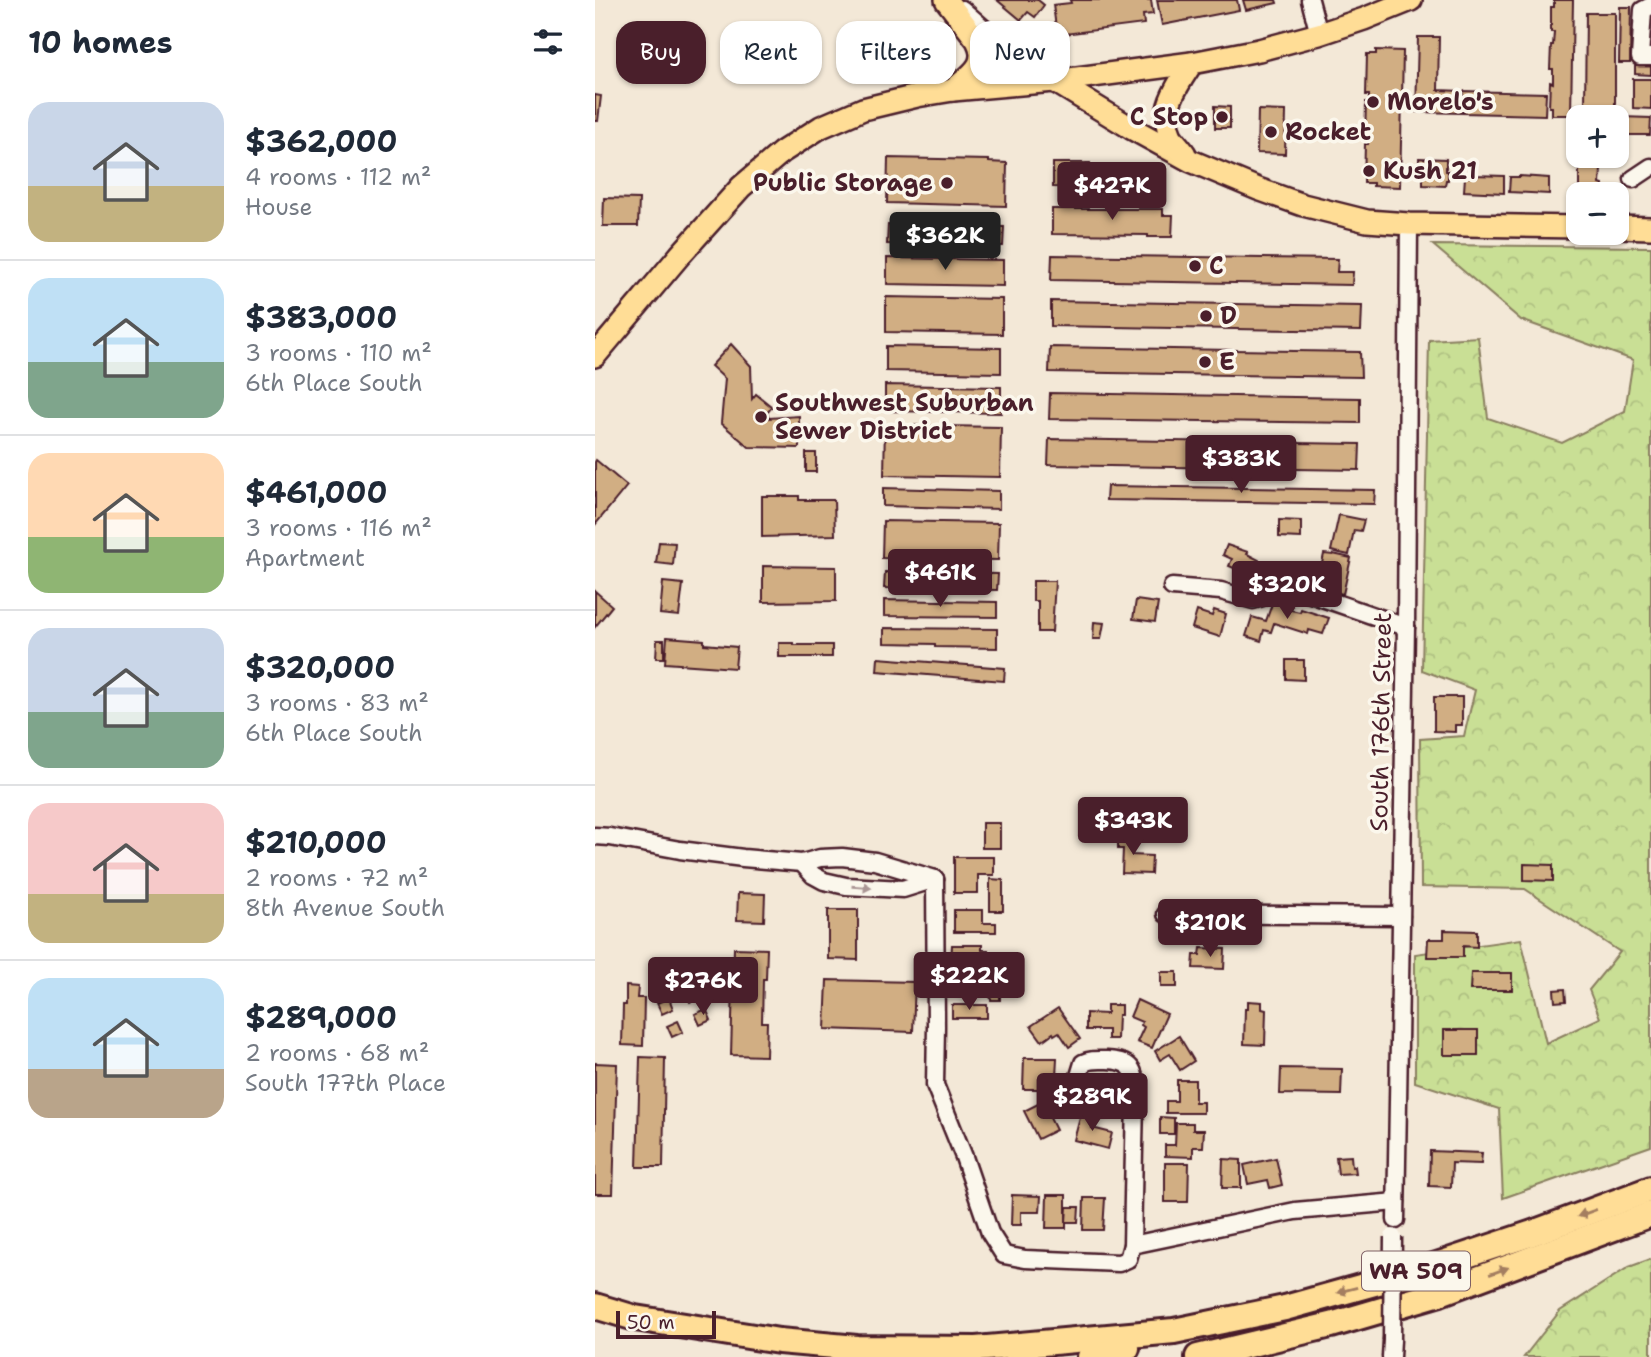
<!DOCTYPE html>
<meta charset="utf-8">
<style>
:root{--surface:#fff;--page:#f6f6f7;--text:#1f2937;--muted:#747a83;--line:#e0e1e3;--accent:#4a1f2b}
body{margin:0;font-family:"Shantell Sans",sans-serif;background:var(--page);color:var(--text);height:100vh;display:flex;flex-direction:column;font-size:26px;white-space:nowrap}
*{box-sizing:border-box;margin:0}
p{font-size:23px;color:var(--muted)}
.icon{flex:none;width:38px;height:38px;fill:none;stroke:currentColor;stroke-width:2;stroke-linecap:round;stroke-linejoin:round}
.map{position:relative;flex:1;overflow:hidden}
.details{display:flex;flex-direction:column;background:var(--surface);width:595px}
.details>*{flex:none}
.banner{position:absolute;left:21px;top:21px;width:665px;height:63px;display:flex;gap:14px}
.buttons{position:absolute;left:971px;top:105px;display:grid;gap:14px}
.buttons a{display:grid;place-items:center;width:63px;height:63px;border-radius:14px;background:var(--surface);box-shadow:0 2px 5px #0004;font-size:35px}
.scale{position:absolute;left:21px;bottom:18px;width:100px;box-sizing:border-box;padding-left:7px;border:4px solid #4a1f2b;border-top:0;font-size:19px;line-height:24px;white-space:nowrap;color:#4a1f2b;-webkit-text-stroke:5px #fbf7ec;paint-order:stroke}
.price{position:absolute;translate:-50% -60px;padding:0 16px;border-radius:7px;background:var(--accent);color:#fff;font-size:23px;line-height:46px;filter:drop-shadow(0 2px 4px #0008)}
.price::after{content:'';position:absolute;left:50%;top:42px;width:21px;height:16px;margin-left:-10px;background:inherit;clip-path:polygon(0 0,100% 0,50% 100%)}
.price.active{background:#222;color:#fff}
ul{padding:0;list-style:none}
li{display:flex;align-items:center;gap:21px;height:175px;padding:0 28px}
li+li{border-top:2px solid var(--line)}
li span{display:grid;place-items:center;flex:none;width:196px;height:140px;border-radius:21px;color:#555}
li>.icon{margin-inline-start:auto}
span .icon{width:84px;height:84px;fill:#fffc;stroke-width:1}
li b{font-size:30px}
h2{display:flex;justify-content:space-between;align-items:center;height:84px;padding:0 28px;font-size:30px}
.tag{padding:0 24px;border-radius:21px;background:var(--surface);box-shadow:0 2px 5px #0004;font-size:24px;line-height:63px}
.tag.active{background:var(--accent);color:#fff}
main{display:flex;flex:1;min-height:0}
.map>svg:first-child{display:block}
.forest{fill:url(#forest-crowns);stroke:#8a7f60;stroke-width:2}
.building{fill:#d1ae83;stroke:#4a1f2b;stroke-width:2}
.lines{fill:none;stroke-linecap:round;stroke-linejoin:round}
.minor-casing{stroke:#4a1f2b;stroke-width:21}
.major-casing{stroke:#4a1f2b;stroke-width:26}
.highway-casing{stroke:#4a1f2b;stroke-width:30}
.minor{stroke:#fbf7ec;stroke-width:16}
.major{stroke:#ffdd96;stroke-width:21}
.highway{stroke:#ffdd96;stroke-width:24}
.minor-bridge-casing{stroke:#4a1f2b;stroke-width:21;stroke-linecap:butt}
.minor-bridge{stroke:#fbf7ec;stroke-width:16}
.oneway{fill:#ab9695}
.oneway2{fill:#a47e60}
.poi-dot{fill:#4a1f2b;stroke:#fbf7ec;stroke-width:2.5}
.labels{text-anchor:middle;stroke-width:7;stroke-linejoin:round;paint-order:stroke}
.shield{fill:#fbf7ec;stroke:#7f6065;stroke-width:2}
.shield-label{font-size:23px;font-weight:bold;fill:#4a1f2b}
.poi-label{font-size:24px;font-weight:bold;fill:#4a1f2b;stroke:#fbf7ec;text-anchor:start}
.street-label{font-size:24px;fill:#4a1f2b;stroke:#fbf7ec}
</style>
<main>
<section class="details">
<h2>10 homes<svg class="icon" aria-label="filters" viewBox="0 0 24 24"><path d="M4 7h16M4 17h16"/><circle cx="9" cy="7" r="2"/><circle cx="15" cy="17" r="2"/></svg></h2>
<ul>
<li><span style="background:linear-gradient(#c9d6e8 60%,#c2b280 0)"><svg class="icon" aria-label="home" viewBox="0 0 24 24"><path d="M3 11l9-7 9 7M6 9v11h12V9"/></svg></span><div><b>$362,000</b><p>4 rooms · 112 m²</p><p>House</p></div></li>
<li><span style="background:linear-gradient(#bfe0f5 60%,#7fa58c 0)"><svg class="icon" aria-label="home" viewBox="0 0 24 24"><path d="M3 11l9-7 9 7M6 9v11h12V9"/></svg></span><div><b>$383,000</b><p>3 rooms · 110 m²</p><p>6th Place South</p></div></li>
<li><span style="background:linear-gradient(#ffd9b3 60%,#8fb573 0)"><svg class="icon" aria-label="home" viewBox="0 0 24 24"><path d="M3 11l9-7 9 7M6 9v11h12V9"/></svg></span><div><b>$461,000</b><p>3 rooms · 116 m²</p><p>Apartment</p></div></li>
<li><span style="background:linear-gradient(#c9d6e8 60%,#7fa58c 0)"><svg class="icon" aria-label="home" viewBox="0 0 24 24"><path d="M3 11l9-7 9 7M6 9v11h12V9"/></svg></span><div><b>$320,000</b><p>3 rooms · 83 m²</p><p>6th Place South</p></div></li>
<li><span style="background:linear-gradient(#f6c9c9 65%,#c2b280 0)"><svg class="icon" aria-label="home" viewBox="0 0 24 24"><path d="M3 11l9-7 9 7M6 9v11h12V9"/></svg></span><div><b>$210,000</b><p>2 rooms · 72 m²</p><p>8th Avenue South</p></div></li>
<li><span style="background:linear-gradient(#bfe0f5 65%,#b9a48a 0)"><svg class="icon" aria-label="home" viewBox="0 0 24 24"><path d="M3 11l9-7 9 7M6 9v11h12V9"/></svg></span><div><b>$289,000</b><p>2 rooms · 68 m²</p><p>South 177th Place</p></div></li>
</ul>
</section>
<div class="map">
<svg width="1056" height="1357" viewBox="0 0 1056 1357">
<defs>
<pattern id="forest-crowns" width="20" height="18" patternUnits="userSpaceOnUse" patternTransform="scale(1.75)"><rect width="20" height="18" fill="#c9df95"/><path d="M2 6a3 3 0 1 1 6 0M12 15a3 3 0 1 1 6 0" fill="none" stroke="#aebf81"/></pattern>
</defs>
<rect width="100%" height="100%" fill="#f3e8d7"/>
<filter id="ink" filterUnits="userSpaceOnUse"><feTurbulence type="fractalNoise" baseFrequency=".0143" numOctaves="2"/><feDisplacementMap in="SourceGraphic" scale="14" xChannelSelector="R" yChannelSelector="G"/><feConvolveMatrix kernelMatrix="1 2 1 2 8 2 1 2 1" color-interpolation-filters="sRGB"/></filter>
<g filter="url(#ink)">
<!-- forest -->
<g class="forest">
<path d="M838 245 1056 247V1146L908 1198 904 1109 820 1082V954L926 939 951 1043 1005 1018 994 990 1025 952 930 889 826 887 825 739 869 736 880 690 827 670 834 340 883 337 893 418 967 443 1030 411 1038 360 926 320Z"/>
<path d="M1056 1259V1357H929L965 1311 1034 1267Z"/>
</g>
<!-- building -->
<g class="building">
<path d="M402 0H443L449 5 440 17 433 12 426 20Z"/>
<path d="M475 0H556L558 14 548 15 549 24 462 35 458 5 476 3Z"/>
<path d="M562 0H642L644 10 567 25Z"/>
<path d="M648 0H681L682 3 651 10Z"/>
<path d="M959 0H978L976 115H957V107H954L955 82 958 83V69H955L956 45H958L959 32H956V7H959Z"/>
<path d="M1025 7H1036L1035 63H1024Z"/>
<path d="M991 13H1020V107H990Z"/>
<path d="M823 37H844L843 90 867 91V113L821 112Z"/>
<path d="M781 50 808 51 805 187 778 186V183H769L770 144H773V138H770L771 102H774V95H771L772 54H781Z"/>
<path d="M1040 64H1056V75L1040 74Z"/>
<path d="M1038 79H1056V109L1038 108Z"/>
<path d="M868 91 951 93 950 115 868 113Z"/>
<path d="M0 95 6 96 3 121H0Z"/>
<path d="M620 106 635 107V128H620Z"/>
<path d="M663 110 691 111 690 154 662 153Z"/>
<path d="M1026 117 1056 118 1055 135H1026Z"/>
<path d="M293 158 394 160V162L412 163 411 206 292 203Z"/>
<path d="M824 158 851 159V171H853V180H851L850 186 828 185V172H824Z"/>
<path d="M458 163H495V175H519V188L458 187Z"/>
<path d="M984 168 1006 169 1005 184 1008 185V193H984Z"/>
<path d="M879 175 909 176V193L869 191 870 177H879Z"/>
<path d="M925 176 954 178V194L914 192 915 177H925Z"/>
<path d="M9 198 44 199 43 226H8Z"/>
<path d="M457 209H568V215H578L577 237H553V235L457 234Z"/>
<path d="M293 225 409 227 408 246 292 244Z"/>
<path d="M457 255 743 259 742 272H758L757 285 456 280Z"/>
<path d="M292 258 408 260V286L292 284Z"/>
<path d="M291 297 407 299V334L291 332Z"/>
<path d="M456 301 767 306 766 331 456 326Z"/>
<path d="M136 344 156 366 157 399 161 394 177 407 172 413 174 418 204 416V448L154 447 126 423 130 379 116 366Z"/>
<path d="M291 346 406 348V373L291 371Z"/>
<path d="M455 347 765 352 766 377 454 372Z"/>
<path d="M290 385 406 387V413L290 411Z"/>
<path d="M455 393 765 398V423L454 419Z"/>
<path d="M290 425 406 427 405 477 289 475Z"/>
<path d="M454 439 765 444 764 470 453 465Z"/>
<rect x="211" y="453" width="10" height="19"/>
<path d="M1 460 32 486 0 525V462Z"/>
<path d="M512 486 780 490 779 504 511 500Z"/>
<path d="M288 488 404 491V509L288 506Z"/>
<path d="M167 496H204V500H239L240 535 167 537Z"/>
<path d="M744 515 769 520 766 531 759 530 754 555 736 551Z"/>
<path d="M684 520 706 521V538L684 537Z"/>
<path d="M288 521 404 523 403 560 287 558Z"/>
<path d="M64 542 80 543 78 565 61 563Z"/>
<path d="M632 545 653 552 652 554 664 560V562L675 567 671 576 659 570 656 575 634 566 637 559 628 555Z"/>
<path d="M729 554 738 555V554L756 558 748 594 731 590 735 573 729 572V569L726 568Z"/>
<path d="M168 566 241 567V601L168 602Z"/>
<path d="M290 572 403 574 402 590 289 588Z"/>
<path d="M438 581H460L457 632H443V601H438Z"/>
<path d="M68 582 88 584 84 616 65 614Z"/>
<path d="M0 591 17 606 0 627Z"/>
<path d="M289 600 402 602V617L289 616Z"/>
<path d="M541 600 563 603 560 622 538 619Z"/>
<path d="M678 601 697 607 696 610 705 612 706 609 734 618 728 634 714 630 713 634 679 623 676 632 669 630 666 641 651 636 657 617 671 621Z"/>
<path d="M619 610 631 614 625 637 597 628 602 611 617 616Z"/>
<path d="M499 622 509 623 506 639H498Z"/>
<path d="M289 628 402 629V648L340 647V644L289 643Z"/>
<path d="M72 637 109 640V644L142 647 140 668 70 663Z"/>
<path d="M62 640H69V658H61Z"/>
<path d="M184 643H199V645H237V657H184Z"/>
<path d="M283 658 410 668 409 681 282 671Z"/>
<path d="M691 660H709V680L691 679Z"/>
<path d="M839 697H867V725H860V732L839 731Z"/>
<rect x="387" y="823" width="18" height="25"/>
<path d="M523 834 539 835 537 855 557 856 556 874 527 873 528 849H523Z"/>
<path d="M359 857H399V875H383V893H359Z"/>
<path d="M929 864 958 865V881L929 880Z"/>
<path d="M395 879 408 880V911H395Z"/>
<path d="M143 893 170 894 169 921 142 920Z"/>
<path d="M233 910H263V960L233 959Z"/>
<path d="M359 910H388V923H401V932H359Z"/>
<path d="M849 930 882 931V947L868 946V957H832L833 939H849Z"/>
<path d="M357 945H387V950H393V963H356Z"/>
<path d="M139 948 172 949 171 979H168L167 1022H172L171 1056 136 1055Z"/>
<path d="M606 948 630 949 629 969 598 968 599 955H605Z"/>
<path d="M396 959H405V1000H396L395 995H392L393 965H395Z"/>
<rect x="566" y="972" width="16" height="15"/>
<path d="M876 973H917V990H875Z"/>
<path d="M232 980 320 982 318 1032 230 1029Z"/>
<path d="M31 986 43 987 42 998H49L48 1046 27 1045 28 1005H31Z"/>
<path d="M101 986 106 997 95 1002 90 990Z"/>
<path d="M970 989 971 1001 960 1002 959 990Z"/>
<path d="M74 998 78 1009 67 1014 62 1003Z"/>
<path d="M542 1000 572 1014 557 1048 542 1042 549 1027 546 1025 547 1022 535 1017Z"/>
<path d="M653 1001 667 1002V1009L671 1010 670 1045 649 1044 650 1009H653Z"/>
<rect x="357" y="1005" width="35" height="13"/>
<path d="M512 1005H526V1015H523L522 1039H513V1030H491V1013L512 1014Z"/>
<path d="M463 1008 485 1039 474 1047 464 1032 459 1035 458 1033 447 1041 436 1026Z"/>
<path d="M111 1009 116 1020 105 1025 100 1014Z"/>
<path d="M83 1021 88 1032 77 1037 72 1026Z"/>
<rect x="849" y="1030" width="34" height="25"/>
<path d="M584 1036 599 1061 585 1070 575 1054 565 1060 560 1051Z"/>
<path d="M45 1057 70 1058 68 1167H42Z"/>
<path d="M429 1058H462L461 1076H449L447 1089H428Z"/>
<path d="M0 1063 22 1064 18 1194H0Z"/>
<path d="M686 1068 747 1069 746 1095 685 1094Z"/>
<path d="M582 1080H600V1102H608V1113H571V1101H582Z"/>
<path d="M463 1094 470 1108 454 1116 461 1130 443 1139 429 1111Z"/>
<path d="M486 1114 500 1118 497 1128 517 1133 513 1149 479 1140Z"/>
<path d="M565 1117 579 1118V1134H565Z"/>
<path d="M581 1123H598V1130H609L608 1147H598V1157L570 1156V1145H580Z"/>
<path d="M835 1151 887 1153 886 1164 857 1163 856 1187 834 1186Z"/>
<path d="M756 1156 757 1167 760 1166 761 1173 743 1174 741 1157Z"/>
<path d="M681 1158 687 1185 675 1188 673 1180 653 1184 649 1165Z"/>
<path d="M628 1159 646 1160V1188H627Z"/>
<path d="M570 1163H594L593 1202H570Z"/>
<path d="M417 1195 446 1196 445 1212H426V1225H416Z"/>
<path d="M452 1195H471V1228H451Z"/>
<path d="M489 1198H510L508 1230H488Z"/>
<path d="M472 1207H484L483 1222H471Z"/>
</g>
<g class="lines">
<defs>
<g id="minor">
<path d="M715 0 724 34"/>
<path d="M1056 6 1048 10 1045 57H1056"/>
<path d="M367 9 401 39 459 81"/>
<path d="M1038 179 1056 167"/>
<path d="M577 587 626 591 658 600 698 588 811 627"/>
<path d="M0 836 15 837 85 850 148 858 207 863 225 858 247 857 280 861 340 879"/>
<path d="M207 863 218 875 229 881 251 886 308 889 340 879"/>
<path d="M340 879 341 1026 340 1085 369 1157 395 1233 409 1255 430 1259 524 1263 533 1259 537 1245 700 1211 801 1202"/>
<path d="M571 914 806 916"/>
<path d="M801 1220 811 627 814 224"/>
<path d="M537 1245 540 1100C540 1074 542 1061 512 1060 503 1060 496 1059 488 1063L484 1076 487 1089 494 1092 540 1100"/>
<path d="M796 1357 797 1340"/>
</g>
<g id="major">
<path d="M351 0 382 40C395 65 375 75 358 90"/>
<path d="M459 81 536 128 596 161 663 189 708 205 772 221 814 224 984 227"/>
<path d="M590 154C586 148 580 142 576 136 563 111 584 83 597 63"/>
<path d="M1022 227 1056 228"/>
<path d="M0 356 85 255 146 187 187 152 226 127 268 109 322 96 358 90 459 81 597 63 664 50 724 34 769 19 816 0"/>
</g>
<g id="highway">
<path d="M0 1306 40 1318 184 1341 262 1348 381 1349 579 1331 690 1308 830 1269 935 1234 1056 1189"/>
<path d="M495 1357 532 1348"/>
<path d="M603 1357 736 1325 845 1293 1056 1214"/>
</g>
</defs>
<!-- minor casing -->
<use href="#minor" class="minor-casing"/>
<!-- major casing -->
<use href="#major" class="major-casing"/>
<!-- highway casing -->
<use href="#highway" class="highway-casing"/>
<!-- minor -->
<use href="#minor" class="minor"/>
<!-- major -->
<use href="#major" class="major"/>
<!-- highway -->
<use href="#highway" class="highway"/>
<defs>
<path id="minor-bridge" d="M797 1340 798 1237"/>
</defs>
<!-- minor-bridge casing -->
<use href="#minor-bridge" class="minor-bridge-casing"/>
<!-- minor-bridge -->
<use href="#minor-bridge" class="minor-bridge"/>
</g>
<!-- one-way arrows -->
<defs><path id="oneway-solid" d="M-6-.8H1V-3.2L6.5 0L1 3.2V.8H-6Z" transform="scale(1.75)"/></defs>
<use class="oneway" href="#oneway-solid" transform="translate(267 887) rotate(4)"/>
<g class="oneway2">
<use href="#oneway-solid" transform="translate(992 1213) rotate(160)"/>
<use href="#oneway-solid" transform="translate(904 1271) rotate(-20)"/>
<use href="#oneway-solid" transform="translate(752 1290) rotate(165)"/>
</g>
</g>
<!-- markers -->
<g class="poi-dot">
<circle cx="778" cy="102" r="7"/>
<circle cx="627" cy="117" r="7"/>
<circle cx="676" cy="132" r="7"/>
<circle cx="774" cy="171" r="7"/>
<circle cx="352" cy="183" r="7"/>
<circle cx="600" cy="266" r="7"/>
<circle cx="611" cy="316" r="7"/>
<circle cx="610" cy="362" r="7"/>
<circle cx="166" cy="417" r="7"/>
</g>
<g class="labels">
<!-- shield labels -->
<rect class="shield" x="767" y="1251.5" width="108" height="39" rx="5"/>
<g class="shield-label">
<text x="821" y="1279">WA 509</text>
</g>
<!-- poi labels -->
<g class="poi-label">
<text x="792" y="110">Morelo's</text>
<text x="613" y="125" text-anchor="end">C Stop</text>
<text x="690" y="140">Rocket</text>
<text x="788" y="179">Kush 21</text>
<text x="338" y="191" text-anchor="end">Public Storage</text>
<text x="614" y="274">C</text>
<text x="625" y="324">D</text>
<text x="624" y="370">E</text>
<text x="180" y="411">Southwest Suburban<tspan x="180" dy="28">Sewer District</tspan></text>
</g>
<!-- street labels -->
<g class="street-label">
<text transform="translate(786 722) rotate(-89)" y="8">South 176th Street</text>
</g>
</g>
</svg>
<div class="buttons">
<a>+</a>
<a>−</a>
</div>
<div class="scale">50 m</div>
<b class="price" style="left:517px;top:222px">$427K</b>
<b class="price active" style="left:350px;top:272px">$362K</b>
<b class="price" style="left:646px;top:495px">$383K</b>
<b class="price" style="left:345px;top:609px">$461K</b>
<b class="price" style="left:692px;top:621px">$320K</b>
<b class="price" style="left:538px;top:857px">$343K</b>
<b class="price" style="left:615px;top:959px">$210K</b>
<b class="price" style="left:374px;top:1012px">$222K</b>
<b class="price" style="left:108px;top:1017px">$276K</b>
<b class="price" style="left:497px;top:1133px">$289K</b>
<div class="banner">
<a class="tag active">Buy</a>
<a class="tag">Rent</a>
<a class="tag">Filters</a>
<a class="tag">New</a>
</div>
</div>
</main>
